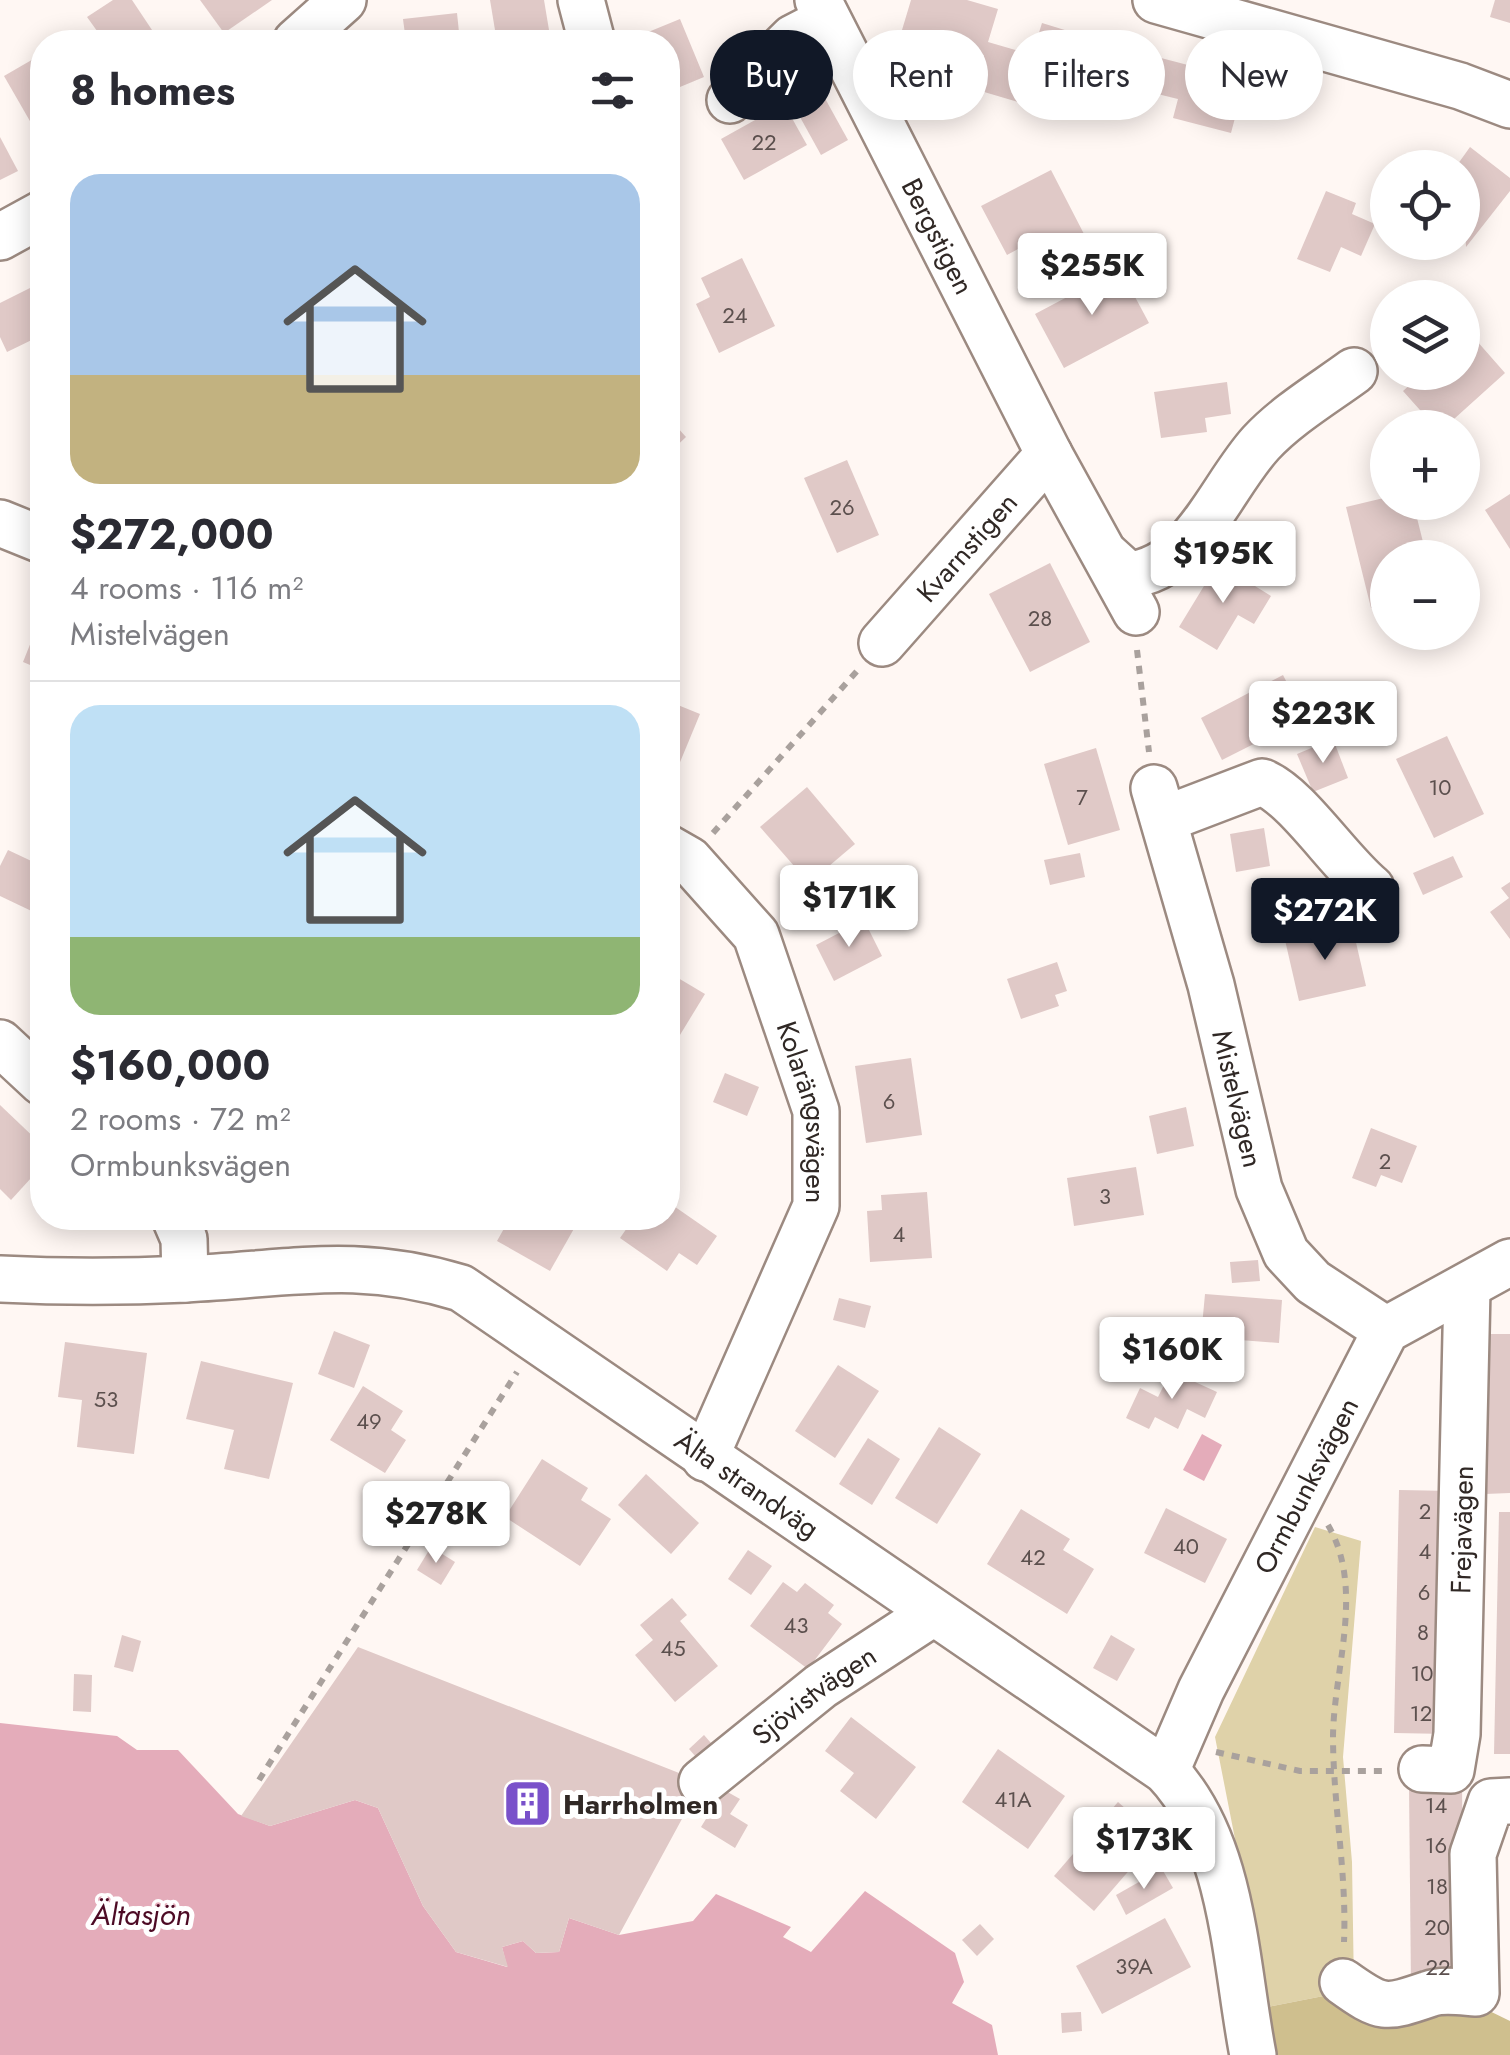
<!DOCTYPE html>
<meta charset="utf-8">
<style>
:root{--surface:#fff;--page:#f2f2f3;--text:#2b2b33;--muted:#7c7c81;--line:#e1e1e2;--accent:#111827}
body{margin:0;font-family:Jost,sans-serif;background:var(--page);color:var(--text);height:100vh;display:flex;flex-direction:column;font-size:38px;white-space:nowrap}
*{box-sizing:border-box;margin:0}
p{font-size:32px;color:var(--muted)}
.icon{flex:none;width:55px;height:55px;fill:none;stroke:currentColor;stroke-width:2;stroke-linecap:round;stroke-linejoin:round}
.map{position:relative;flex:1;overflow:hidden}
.drawer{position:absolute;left:30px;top:30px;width:650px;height:1200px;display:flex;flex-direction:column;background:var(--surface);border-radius:40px;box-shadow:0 5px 25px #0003}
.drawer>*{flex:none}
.guide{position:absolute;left:710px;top:30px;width:650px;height:90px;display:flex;gap:20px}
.fabs{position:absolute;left:1370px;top:150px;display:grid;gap:20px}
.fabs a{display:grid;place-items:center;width:110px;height:110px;border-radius:50%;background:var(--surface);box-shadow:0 5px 25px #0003;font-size:50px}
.price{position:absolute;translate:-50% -85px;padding:0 22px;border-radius:10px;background:#fff;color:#222;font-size:32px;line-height:65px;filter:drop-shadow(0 2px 5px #0008)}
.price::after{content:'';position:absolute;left:50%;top:60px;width:30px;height:22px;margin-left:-15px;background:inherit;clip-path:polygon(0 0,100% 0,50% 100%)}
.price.selected{background:var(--accent);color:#fff}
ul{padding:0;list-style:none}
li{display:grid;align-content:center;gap:20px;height:530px;padding:0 40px}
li+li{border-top:2px solid var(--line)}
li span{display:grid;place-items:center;height:310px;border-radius:30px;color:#555}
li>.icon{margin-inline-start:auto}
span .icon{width:180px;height:180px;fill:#fffc;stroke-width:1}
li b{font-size:42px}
h2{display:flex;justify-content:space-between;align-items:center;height:120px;padding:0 40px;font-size:42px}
.pill{padding:0 35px;border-radius:45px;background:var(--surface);box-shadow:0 5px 25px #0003;font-size:35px;line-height:90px}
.pill.selected{background:var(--accent);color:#fff}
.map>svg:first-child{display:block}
.green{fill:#dfd2a9}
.forest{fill:#cfbf8e}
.water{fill:#e4acba}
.building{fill:#e0c9c7}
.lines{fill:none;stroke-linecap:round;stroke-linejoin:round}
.minor-casing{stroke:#9c8a81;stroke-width:50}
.path{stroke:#a9a19d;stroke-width:6;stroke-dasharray:8 8;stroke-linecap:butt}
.minor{stroke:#fff;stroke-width:45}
.labels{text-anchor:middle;stroke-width:10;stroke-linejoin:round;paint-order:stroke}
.number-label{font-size:22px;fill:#5c504e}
.street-label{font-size:28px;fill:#302825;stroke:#fff}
.poi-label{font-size:28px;font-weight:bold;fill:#302825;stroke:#fff;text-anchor:start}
.water-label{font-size:30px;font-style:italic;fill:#4d0b25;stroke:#fff}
</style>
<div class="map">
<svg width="1510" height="2055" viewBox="0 0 1510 2055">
<rect width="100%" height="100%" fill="#fff7f3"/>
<!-- green -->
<path class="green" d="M1315 1527 1361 1541 1343 1757 1352 1862 1354 1990 1268 2007 1215 1737Z"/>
<!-- forest -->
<path class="forest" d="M1354 1990 1473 2003 1510 2021V2055H1274L1268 2007Z"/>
<!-- water -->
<g class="water">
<path d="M1202 1434 1222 1445 1204 1481 1183 1470Z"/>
<path d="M0 1723 117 1736 137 1750H178L238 1814 270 1826 355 1800 378 1808 423 1906 456 1952 507 1967 502 1947 523 1941 536 1953 559 1952 569 1918 619 1935 693 1921 716 1894 791 1927 783 1937 811 1952 865 1891 955 1953 964 1982 952 2003 992 2025 998 2055H0Z"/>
</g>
<!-- building -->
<g class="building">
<path d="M113 0H132L160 42H105L87 17Z"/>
<path d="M200 0H272L224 33Z"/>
<path d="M490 0H544L551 42H497Z"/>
<path d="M911 0H967L998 9 988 42 1032 55 1042 23 1120 47 1105 94 1027 70 1018 102 974 89 984 55 902 30Z"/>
<path d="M1495 0H1510V23L1490 17Z"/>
<path d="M457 13 460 42H406L403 19Z"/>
<path d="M680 19 704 77 668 92V42H644L641 35Z"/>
<path d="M1142 53 1245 80 1231 133 1173 118 1178 99 1133 88Z"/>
<path d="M42 54V142L4 76Z"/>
<path d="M822 93 848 140 821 155 795 108Z"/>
<path d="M784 104 807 145 744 180 721 139Z"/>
<path d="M0 137 18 171 0 180Z"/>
<path d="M1470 147 1510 178V191L1466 247 1462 168H1455Z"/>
<path d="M1051 170 1084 234 1050 252 1042 236 1007 255 981 206Z"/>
<path d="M1326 191 1356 203 1352 214 1375 224 1361 256 1341 247 1330 272 1297 259Z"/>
<path d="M742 258 775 326 719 353 696 304 710 297 701 278Z"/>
<path d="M1120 269 1149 323 1064 368 1035 314Z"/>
<path d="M42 282V335L7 352 0 337V303Z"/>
<path d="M1469 332 1505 373 1444 428H1436L1403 391 1424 372H1462V338Z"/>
<path d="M1227 382 1231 414 1205 418 1207 432 1161 438 1154 392Z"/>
<path d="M668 417 686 437 668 454Z"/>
<path d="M847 460 879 535 837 553 804 478Z"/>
<path d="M1510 494V549L1485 510Z"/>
<path d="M1388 497V502H1413L1427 558H1388V604L1371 608 1346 507Z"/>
<path d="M1050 563 1090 642 1030 672 989 594Z"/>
<path d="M1218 563 1271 596 1254 624 1238 615 1217 650 1179 627Z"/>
<path d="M39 622 42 624V670L23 662Z"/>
<path d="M1283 675 1305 718 1222 760 1201 718Z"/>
<path d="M668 701 700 714 678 767 668 763Z"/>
<path d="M1447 736 1484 814 1434 838 1396 759Z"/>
<path d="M1333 739 1348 778 1313 792 1297 754Z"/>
<path d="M1096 748 1120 830 1068 845 1044 764Z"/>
<path d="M807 787 855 844 809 883 760 827Z"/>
<path d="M1264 828 1270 866 1236 872 1230 834Z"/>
<path d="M8 850 42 866V916L0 896V866Z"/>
<path d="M1080 853 1085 877 1050 885 1044 860Z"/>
<path d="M1453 856 1463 877 1423 895 1413 873Z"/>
<path d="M1510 882V939L1490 912 1509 898 1501 888Z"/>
<path d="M864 920 882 956 834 981 816 945Z"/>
<path d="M1352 925 1366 986 1299 1001 1285 940Z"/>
<path d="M1057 962 1067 991 1055 995 1059 1006 1021 1019 1007 979Z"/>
<path d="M668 972 705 994 672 1048 668 1045Z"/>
<path d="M911 1058 922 1135 866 1143 855 1066Z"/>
<path d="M725 1073 759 1087 747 1116 713 1102Z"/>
<path d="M0 1105 42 1145V1166L11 1200 0 1189Z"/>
<path d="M1186 1107 1194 1146 1157 1154 1149 1116Z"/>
<path d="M1371 1128 1417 1146 1402 1183 1381 1175 1376 1187 1352 1178Z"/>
<path d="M1136 1167 1144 1215 1074 1226 1067 1178Z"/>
<path d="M927 1192 932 1258 870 1262 867 1211 882 1210 881 1195Z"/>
<path d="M668 1202 717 1236 697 1265 679 1253 667 1271 620 1238 634 1218H668Z"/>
<path d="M510 1218H580L550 1271 497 1241Z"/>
<path d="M1258 1260 1260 1281 1232 1283 1230 1262Z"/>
<path d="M1205 1294 1282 1300 1279 1343 1201 1337Z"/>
<path d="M839 1298 871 1306 865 1328 833 1320Z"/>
<path d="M334 1331 370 1345 354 1388 318 1374Z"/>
<path d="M1484 1334H1510V1493L1485 1494Z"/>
<path d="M65 1342 147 1353 134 1454 77 1447 82 1400 58 1397Z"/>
<path d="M201 1361 293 1383 269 1479 224 1469 234 1430 186 1419Z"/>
<path d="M838 1365 879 1391 835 1458 795 1431Z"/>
<path d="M1171 1371 1217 1392 1205 1418 1187 1409 1178 1429 1155 1417 1149 1429 1126 1418 1140 1388 1158 1397Z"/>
<path d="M363 1386 403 1411 391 1430 406 1440 385 1473 330 1440Z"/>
<path d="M939 1427 981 1454 937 1524 895 1498Z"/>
<path d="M868 1438 900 1459 872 1505 839 1484Z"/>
<path d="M542 1459 588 1488 581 1500 611 1519 580 1566 505 1517Z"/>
<path d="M646 1474 699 1523 671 1554 618 1505Z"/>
<path d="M1399 1490 1453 1491 1448 1734 1394 1733Z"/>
<path d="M1166 1508 1227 1539 1205 1583 1144 1553Z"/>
<path d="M1021 1509 1070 1539 1063 1550 1094 1569 1067 1614 987 1564Z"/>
<path d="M1499 1512H1510V1754H1494Z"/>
<path d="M431 1547 455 1562 441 1585 417 1570Z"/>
<path d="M748 1550 772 1566 751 1595 728 1579Z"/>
<path d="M783 1582 797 1592 805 1583 834 1605 828 1613 842 1624 808 1669 750 1626Z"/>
<path d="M672 1598 687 1615 680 1621 718 1666 675 1702 635 1655 653 1640 640 1625Z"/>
<path d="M122 1635 141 1641 133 1672 114 1667Z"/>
<path d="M1111 1635 1135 1649 1117 1681 1093 1668Z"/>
<path d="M358 1647 702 1782 619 1935 569 1918 559 1952 536 1953 523 1941 502 1947 508 1967 456 1952 423 1906 378 1808 355 1800 270 1826 241 1816Z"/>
<path d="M74 1674 92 1675 91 1712 73 1711Z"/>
<path d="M851 1717 916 1767 876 1819 840 1791 854 1773 825 1751Z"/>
<path d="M704 1735 718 1751 703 1765 689 1749Z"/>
<path d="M998 1749 1065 1796 1028 1849 962 1802Z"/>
<path d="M1462 1784 1464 1987 1411 1988 1409 1785Z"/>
<path d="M724 1790 740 1799 730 1814 748 1825 735 1848 701 1827Z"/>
<path d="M1118 1802 1158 1837 1094 1911 1054 1876Z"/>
<path d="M1162 1869 1173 1888 1126 1915 1116 1895Z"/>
<path d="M1165 1918 1191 1967 1102 2014 1076 1966Z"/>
<path d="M980 1924 994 1939 977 1956 962 1940Z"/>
<path d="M1081 2012 1082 2031 1062 2033 1061 2013Z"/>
</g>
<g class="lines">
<defs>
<g id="minor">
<path d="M581 0 592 42"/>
<path id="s1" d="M818 0 1049 454 1136 612"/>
<path d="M1156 0 1460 86 1510 105"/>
<path d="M296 42 343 0"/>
<path d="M730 100 793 38 826 21"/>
<path d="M0 237 42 214"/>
<path d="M0 523 42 540"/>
<path d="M1107 556 1128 575C1194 569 1220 488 1261 443 1287 415 1324 393 1354 371"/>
<path id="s2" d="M882 643 1049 454"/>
<path id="s3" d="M1154 788 1211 985 1259 1189 1286 1253 1313 1282 1386 1330"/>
<path d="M1165 819 1262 782C1297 796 1338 861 1371 888"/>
<path id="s4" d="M668 848 689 860 756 935 816 1111V1206L705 1458"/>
<path d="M0 1043 42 1082"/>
<path d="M175 1218 184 1239 185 1279"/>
<path id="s5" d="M0 1279C61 1282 124 1282 186 1279 290 1274 357 1256 461 1288L1166 1771C1234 1843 1235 1962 1253 2055"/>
<path id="s6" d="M1422 1769 1451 1770 1457 1734 1467 1289"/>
<path id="s7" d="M1166 1771 1201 1690 1386 1330 1510 1262"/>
<path id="s8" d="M702 1782 821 1686 933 1613"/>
<path d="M1343 1982C1382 2010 1385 2009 1429 1994 1442 1989 1461 1992 1476 1993L1473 1854 1491 1802 1510 1801"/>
</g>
</defs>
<!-- minor casing -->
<use href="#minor" class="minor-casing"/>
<!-- path -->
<g class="path">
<path d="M1137 650 1149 752"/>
<path d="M713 833 858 670"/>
<path d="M1328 1525C1365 1589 1334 1667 1333 1736 1333 1805 1347 1873 1344 1942"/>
<path d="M1216 1752 1300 1771H1386"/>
<path d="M259 1780 517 1372"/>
</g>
<!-- minor -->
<use href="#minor" class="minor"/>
</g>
<!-- icons -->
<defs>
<symbol id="building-square" viewBox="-11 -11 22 22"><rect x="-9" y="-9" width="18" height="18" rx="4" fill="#7951ca" stroke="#fff"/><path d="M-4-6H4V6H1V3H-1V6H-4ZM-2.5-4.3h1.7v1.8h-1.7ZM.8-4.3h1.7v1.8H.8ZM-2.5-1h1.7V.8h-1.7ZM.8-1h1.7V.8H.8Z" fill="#fff"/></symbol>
</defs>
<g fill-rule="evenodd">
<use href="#building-square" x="500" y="1776" width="55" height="55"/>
</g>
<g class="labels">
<!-- number labels -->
<g class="number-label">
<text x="764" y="150">22</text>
<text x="735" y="323">24</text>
<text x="842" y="515">26</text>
<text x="1040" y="626">28</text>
<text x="1440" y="795">10</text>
<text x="1082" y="805">7</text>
<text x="889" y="1109">6</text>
<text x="1385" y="1169">2</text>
<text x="1105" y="1204">3</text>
<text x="899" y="1242">4</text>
<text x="106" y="1407">53</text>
<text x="369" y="1429">49</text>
<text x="1425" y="1519">2</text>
<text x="1186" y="1554">40</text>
<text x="1425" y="1559">4</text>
<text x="1033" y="1565">42</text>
<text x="1424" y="1600">6</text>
<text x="796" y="1633">43</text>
<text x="1423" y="1640">8</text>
<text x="673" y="1656">45</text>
<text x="1422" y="1681">10</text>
<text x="1421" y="1721">12</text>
<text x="1013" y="1807">41A</text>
<text x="1436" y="1813">14</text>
<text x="1436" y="1853">16</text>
<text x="1437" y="1894">18</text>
<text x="1437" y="1935">20</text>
<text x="1134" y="1974">39A</text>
<text x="1438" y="1975">22</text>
</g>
<!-- street labels -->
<g class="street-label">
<text dy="10" stroke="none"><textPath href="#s1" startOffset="265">Bergstigen</textPath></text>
<text dy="10" stroke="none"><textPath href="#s2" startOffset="128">Kvarnstigen</textPath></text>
<text dy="10" stroke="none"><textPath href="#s3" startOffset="322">Mistelvägen</textPath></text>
<text dy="10" stroke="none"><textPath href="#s4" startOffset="310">Kolarängsvägen</textPath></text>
<text dy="10" stroke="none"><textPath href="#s5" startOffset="810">Älta strandväg</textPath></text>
<text dy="10" stroke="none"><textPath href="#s7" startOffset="318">Ormbunksvägen</textPath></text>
<text dy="10" stroke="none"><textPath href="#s6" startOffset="270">Frejavägen</textPath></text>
<text dy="10" stroke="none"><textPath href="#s8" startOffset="142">Sjövistvägen</textPath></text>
</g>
<!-- poi labels -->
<g class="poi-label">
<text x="563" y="1814">Harrholmen</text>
</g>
<!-- water labels -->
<g class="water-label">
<text x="141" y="1925">Ältasjön</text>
</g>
</g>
</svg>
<div class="fabs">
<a><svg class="icon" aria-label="locate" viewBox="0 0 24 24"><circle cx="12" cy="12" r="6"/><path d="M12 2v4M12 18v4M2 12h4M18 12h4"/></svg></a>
<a><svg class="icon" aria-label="layers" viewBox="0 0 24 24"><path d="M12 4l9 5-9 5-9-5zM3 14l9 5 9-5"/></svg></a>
<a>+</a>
<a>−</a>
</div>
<b class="price" style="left:1092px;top:318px">$255K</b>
<b class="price" style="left:1223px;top:606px">$195K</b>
<b class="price" style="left:1323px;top:766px">$223K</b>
<b class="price" style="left:849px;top:950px">$171K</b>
<b class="price selected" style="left:1325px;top:963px">$272K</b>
<b class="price" style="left:1172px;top:1402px">$160K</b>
<b class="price" style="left:436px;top:1566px">$278K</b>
<b class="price" style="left:1144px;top:1892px">$173K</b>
<div class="guide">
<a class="pill selected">Buy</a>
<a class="pill">Rent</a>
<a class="pill">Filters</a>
<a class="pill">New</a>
</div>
<section class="drawer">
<h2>8 homes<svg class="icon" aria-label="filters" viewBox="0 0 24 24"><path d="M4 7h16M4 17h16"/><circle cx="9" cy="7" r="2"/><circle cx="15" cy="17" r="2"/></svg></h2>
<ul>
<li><span style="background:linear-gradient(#a9c7e8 65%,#c2b280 0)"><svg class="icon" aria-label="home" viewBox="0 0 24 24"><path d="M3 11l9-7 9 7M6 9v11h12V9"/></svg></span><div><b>$272,000</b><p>4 rooms · 116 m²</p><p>Mistelvägen</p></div></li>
<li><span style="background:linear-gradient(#bfe0f5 75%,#8fb573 0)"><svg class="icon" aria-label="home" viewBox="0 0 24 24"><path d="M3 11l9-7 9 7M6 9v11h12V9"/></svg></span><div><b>$160,000</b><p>2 rooms · 72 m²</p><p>Ormbunksvägen</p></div></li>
</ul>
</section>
</div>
